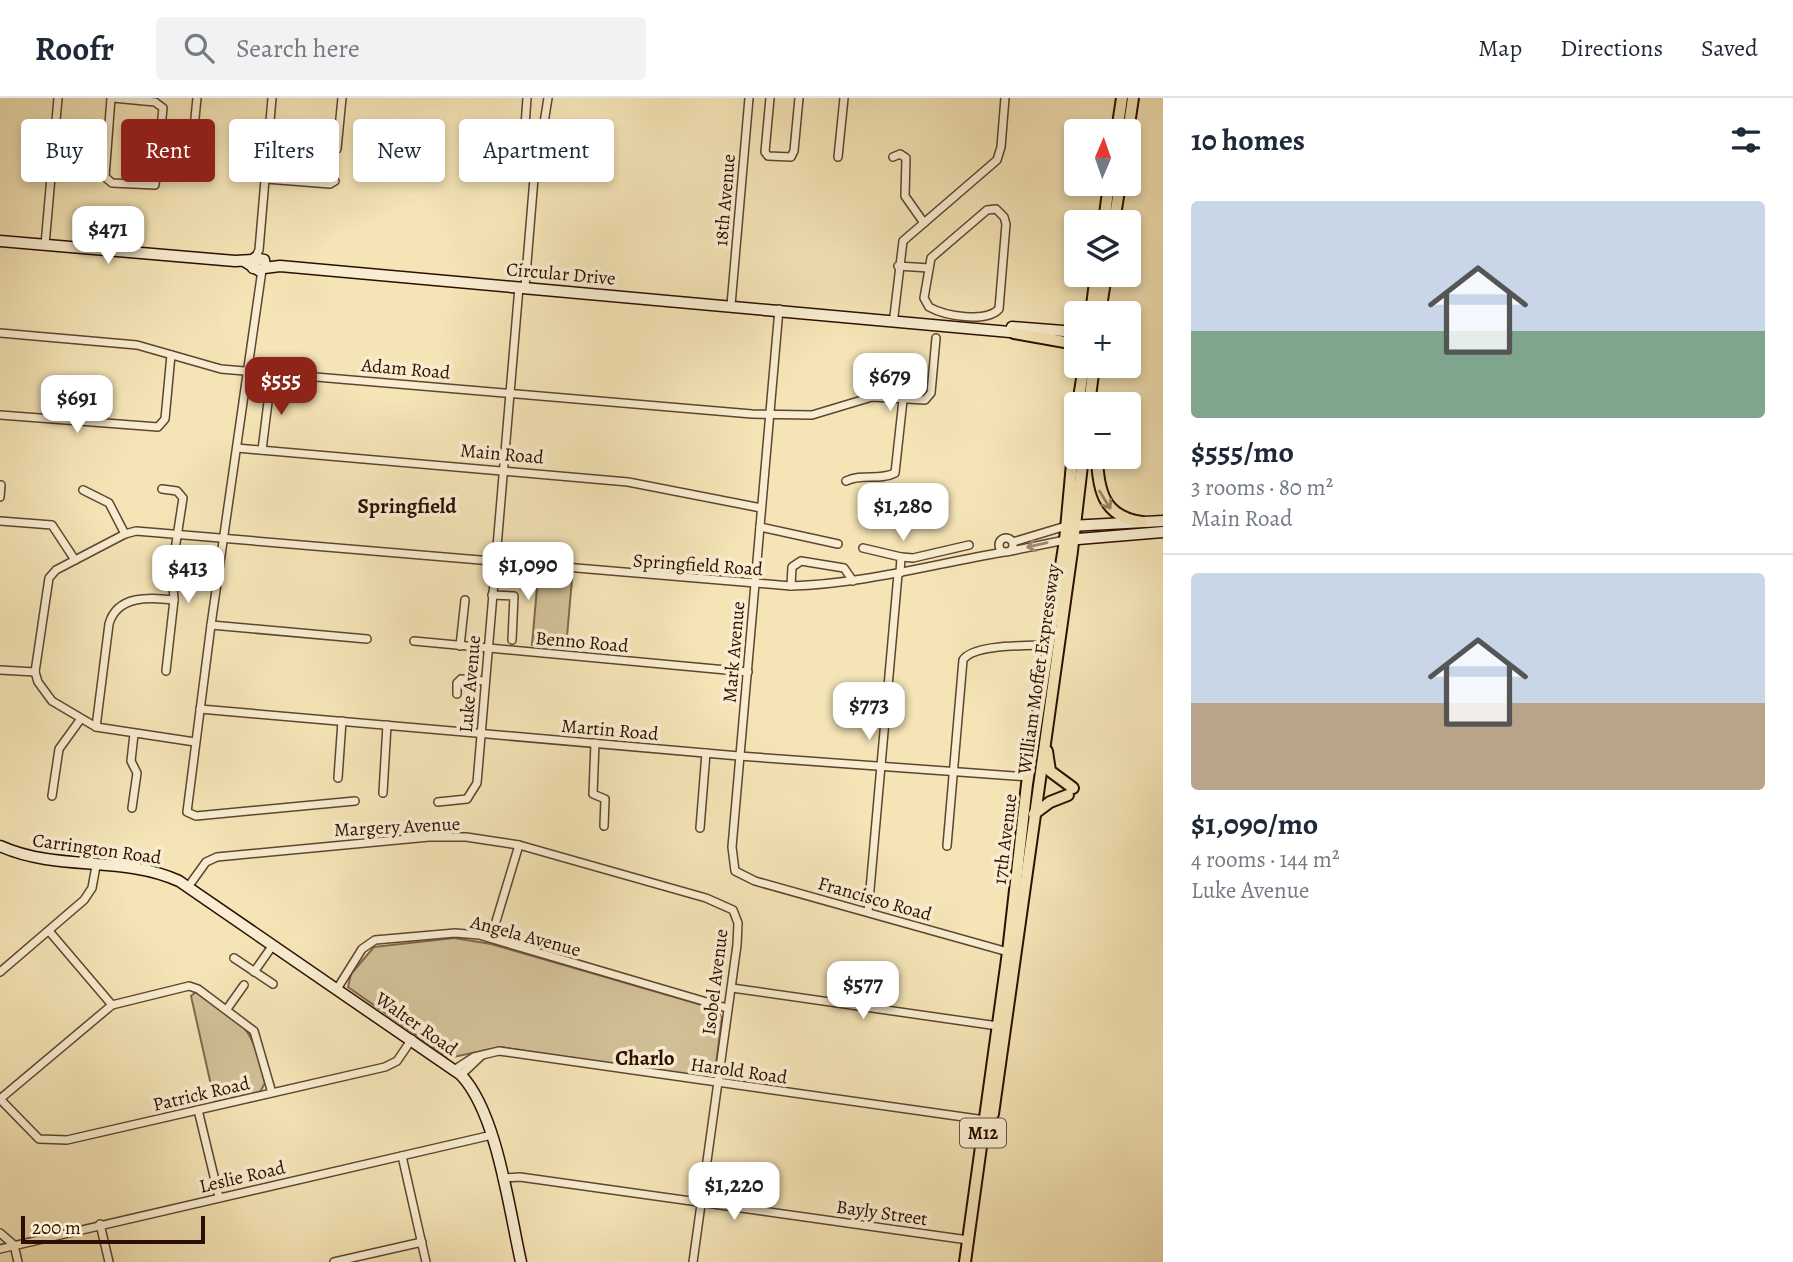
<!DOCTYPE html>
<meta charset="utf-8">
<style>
:root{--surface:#fff;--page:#f2f2f3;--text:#1f2937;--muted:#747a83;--line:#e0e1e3;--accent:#8f2418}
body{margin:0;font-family:Alegreya,serif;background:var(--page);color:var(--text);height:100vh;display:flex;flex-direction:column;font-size:26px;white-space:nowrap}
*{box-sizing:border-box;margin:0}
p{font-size:23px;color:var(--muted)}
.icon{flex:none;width:38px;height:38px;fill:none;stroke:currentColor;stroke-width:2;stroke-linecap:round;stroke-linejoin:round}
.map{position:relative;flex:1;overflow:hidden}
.side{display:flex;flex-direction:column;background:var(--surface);width:630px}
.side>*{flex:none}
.hud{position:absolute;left:21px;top:21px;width:665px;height:63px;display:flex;gap:14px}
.needle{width:46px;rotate:2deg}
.fabs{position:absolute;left:1064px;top:21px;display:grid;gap:14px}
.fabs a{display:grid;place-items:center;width:77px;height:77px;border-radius:7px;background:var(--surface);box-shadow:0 4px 10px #0003;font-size:35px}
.scale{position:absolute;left:21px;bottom:18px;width:184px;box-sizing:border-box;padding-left:7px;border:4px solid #2e0e01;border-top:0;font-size:19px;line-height:24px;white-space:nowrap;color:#2e0e01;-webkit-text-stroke:5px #f8edd0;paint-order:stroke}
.price{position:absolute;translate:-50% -60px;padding:0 16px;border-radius:14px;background:#fff;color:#222;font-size:23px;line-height:46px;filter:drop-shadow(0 2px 4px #0008)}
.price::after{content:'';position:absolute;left:50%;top:42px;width:21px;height:16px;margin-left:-10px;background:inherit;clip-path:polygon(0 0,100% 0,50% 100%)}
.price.current{background:var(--accent);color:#fff}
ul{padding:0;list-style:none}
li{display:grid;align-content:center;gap:14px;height:371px;padding:0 28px}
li+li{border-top:2px solid var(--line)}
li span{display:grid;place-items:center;height:217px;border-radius:7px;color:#555}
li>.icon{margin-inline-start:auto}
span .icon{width:126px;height:126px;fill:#fffc;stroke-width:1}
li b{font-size:30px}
h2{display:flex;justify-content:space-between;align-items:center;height:84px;padding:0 28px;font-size:30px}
.tag{padding:0 24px;border-radius:7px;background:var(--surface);box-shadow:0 4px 10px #0003;font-size:24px;line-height:63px}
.tag.current{background:var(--accent);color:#fff}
header{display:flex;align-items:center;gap:42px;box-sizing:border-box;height:98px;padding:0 35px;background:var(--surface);border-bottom:2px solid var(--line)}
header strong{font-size:33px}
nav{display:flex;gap:38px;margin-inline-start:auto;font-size:24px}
.search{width:490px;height:63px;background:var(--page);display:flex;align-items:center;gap:18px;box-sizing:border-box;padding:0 24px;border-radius:7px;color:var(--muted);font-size:26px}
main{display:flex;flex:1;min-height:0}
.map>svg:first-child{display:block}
.green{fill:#d2c097;stroke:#80674c;stroke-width:2}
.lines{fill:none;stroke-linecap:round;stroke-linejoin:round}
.street-casing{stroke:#60442e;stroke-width:10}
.secondary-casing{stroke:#2e0e01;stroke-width:13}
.primary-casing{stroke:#2e0e01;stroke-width:14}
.street{stroke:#f8edd0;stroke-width:7}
.secondary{stroke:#f8edd0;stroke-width:10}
.primary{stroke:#f4e4b6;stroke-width:10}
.oneway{stroke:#9b8465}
.oneway2{stroke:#9d8973}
.labels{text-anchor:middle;stroke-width:7;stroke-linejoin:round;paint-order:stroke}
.shield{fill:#f8edd0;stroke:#6b513f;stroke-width:2}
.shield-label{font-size:18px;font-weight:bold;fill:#2e0e01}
.street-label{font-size:19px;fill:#2e0e01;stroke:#f8edd0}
.neighbourhood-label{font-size:21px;font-weight:bold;fill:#2e0e01;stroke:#f8edd0}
</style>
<header>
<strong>Roofr</strong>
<div class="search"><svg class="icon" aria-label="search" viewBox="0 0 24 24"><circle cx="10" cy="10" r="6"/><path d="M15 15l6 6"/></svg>Search here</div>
<nav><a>Map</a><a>Directions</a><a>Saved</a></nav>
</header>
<main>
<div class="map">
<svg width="1163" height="1164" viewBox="0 0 1163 1164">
<rect width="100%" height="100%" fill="#f4e4b6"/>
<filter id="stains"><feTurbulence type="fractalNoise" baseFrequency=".00286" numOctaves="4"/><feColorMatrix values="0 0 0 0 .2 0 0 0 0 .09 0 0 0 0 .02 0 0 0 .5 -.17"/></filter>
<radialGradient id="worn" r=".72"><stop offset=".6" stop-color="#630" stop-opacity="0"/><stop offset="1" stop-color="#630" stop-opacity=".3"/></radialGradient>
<!-- green -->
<g class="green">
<path d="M538 478 572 481 566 550 532 547Z"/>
<path d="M454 840 491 846 716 911 722 920 715 975 709 980 698 979 500 949 449 960 348 889 351 876 374 849Z"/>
<path d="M196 894C245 928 251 924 265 985L260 994 215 1005 191 898Z"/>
</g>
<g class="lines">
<defs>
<g id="street">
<path d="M111 0 105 79 112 85 155 87 163 10 155 4 113 0"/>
<path d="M527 0 525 28 543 31 548 0"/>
<path d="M770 0 765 54 768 58 791 59 794 53 799 0"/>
<path d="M337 51 342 0"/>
<path d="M838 59 844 0"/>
<path d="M893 59 900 56 906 60 905 98 924 125"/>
<path d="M185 68 192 50 197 0"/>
<path d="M266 81 330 86 335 83"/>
<path d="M996 111 1004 119 1006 126 999 211C986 225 945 218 929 209L924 200 931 160 987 112Z"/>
<path d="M45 147 58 0"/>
<path d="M255 160 259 152 272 0"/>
<path d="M898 168 929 170"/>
<path d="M262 172 211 527 187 714 196 718 355 703"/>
<path d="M525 189 535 68"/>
<path d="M731 207 749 0"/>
<path d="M779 211 732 749 735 773 755 783 1008 854"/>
<path d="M894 218 903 143 997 62 1001 49 1005 0"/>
<path d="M0 235 137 247 221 271 752 316 812 317 872 299 925 302 931 295 936 240"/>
<path d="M0 317 158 329 165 321 171 257"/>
<path d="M237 350 628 384 761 410"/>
<path d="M262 352 270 288"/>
<path d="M846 383C862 375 879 383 895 375L903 302"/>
<path d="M162 391 177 393 183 400 172 471 174 502 166 573"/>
<path d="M83 392 109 405 125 436"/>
<path d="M0 399 1 387"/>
<path d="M0 423 52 427 75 462"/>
<path d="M760 429 838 446"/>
<circle cx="1006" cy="447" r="7"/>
<path d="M1013 444 1066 428"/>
<path d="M863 450 901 459 900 475"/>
<path d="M1011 453 1065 442"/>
<path d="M901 459 913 460 969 447"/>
<path d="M791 488 792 469 801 463 844 470 853 483"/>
<path d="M492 497 514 498 512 542"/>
<path d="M211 527 367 541"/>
<path d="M414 543 748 574"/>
<path d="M460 548 465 502"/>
<path d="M0 572 35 574"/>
<path d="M457 596V585L461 581 485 583"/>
<path d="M200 611 739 658 1029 679"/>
<path d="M96 629 109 526C117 497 150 499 174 502"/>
<path d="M195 644 96 629 52 603 38 584 35 574 49 480 56 472 125 436 136 433 791 488C864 486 933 466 1004 454"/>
<path d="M595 645 593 696 605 701 604 728"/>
<path d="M338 680 342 623"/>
<path d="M383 695 387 627"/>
<path d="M52 698 59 651 80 622"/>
<path d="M438 704 467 701 477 685 519 189"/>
<path d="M132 710 137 675 131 663 134 636"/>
<path d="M700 730 706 655"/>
<path d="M947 748 963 562C973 546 1027 548 1047 547"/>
<path d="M188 789 206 764 217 759 429 739H466L519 747 706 800 733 812 738 825 737 847 693 1164"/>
<path d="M868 814 898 476"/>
<path d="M49 833 112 907"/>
<path d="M491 840 519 747"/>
<path d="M234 860 273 886"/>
<path d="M0 874 84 802 92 790 96 768"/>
<path d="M254 874 273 847"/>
<path d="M732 890 998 928"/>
<path d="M337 891 362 851 375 842 455 835 479 837 727 910"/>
<path d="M227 911 244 887"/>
<path d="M454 972 474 959 499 953 992 1023"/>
<path d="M461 977 481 958"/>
<path d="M272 995 254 933 198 891 189 888 112 907 0 1001 39 1041 67 1042 385 969 397 963 412 941"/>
<path d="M198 1012 219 1099"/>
<path d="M402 1058 426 1164"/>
<path d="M502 1080 520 1079 968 1142"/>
<path d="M100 1126 109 1164"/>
<path d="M0 1135 14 1147 18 1164"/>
<path d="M0 1151 492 1037"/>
<path d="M334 1164 422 1144"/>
</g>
<g id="secondary">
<path d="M0 143 235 163 253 162"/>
<path d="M244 163 260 173 265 168 264 162 255 160 253 170"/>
<path d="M264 170 280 168 1020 235"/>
<path d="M1012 229 1076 234"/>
<path d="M1070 428 1163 423"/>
<path d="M1066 442 1163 434"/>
<path d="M0 748C58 774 122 757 179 783L461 977C497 1015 509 1111 521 1164"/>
</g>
<g id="primary">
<path d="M1117 33 1122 0"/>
<path d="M1128 33 1133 0"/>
<path d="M1104 124 1109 86"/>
<path d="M1114 124 1120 86"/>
<path d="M1091 215 1096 177"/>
<path d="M1100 215 1106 177"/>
<path d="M1014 235 1076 246"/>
<path d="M1078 306 1084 268"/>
<path d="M1089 306 1094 268"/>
<path d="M1097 359C1098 393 1104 419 1142 424"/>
<path d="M1047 653 1050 673 1073 690"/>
<path d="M1034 716 1050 704 1068 697"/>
<path d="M993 1016 1072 453 1083 359"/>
<path d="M965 1164 1008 854 1027 686 1065 442 1076 322"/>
</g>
</defs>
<!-- street casing -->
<use href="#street" class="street-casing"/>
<!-- secondary casing -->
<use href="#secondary" class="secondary-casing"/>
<!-- primary casing -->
<use href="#primary" class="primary-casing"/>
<!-- street -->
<use href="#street" class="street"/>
<!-- secondary -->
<use href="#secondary" class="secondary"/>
<!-- primary -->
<use href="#primary" class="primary"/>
</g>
<!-- one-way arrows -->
<defs><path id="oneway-shaft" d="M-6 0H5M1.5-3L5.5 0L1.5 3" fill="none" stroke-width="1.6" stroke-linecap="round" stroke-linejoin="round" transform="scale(1.75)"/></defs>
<use class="oneway" href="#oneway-shaft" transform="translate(1105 402) rotate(58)"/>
<use class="oneway2" href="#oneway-shaft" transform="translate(1037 447) rotate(167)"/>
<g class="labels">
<!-- shield labels -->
<rect class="shield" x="960" y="1020.5" width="46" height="29" rx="5"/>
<g class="shield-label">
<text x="983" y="1041">M12</text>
</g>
<!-- street labels -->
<g class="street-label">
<text transform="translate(724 102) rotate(-85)" y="7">18th Avenue</text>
<text transform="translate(561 175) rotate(5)" y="7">Circular Drive</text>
<text transform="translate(406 270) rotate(5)" y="7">Adam Road</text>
<text transform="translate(502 355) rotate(5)" y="7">Main Road</text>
<text transform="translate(698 466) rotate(4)" y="7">Springfield Road</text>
<text transform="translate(582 543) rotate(5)" y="7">Benno Road</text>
<text transform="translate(733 554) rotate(-85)" y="7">Mark Avenue</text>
<text transform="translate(1038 571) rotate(-82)" y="7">William Moffet Expressway</text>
<text transform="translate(469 586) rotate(-85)" y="7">Luke Avenue</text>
<text transform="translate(610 631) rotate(5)" y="7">Martin Road</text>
<text transform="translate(397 728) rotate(-3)" y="7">Margery Avenue</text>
<text transform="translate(1004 741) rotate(-83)" y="7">17th Avenue</text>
<text transform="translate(97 750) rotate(8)" y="7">Carrington Road</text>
<text transform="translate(875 800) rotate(16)" y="7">Francisco Road</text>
<text transform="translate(526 837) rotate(15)" y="7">Angela Avenue</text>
<text transform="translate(714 884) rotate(-83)" y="7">Isobel Avenue</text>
<text transform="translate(417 925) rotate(35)" y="7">Walter Road</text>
<text transform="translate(739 972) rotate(8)" y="7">Harold Road</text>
<text transform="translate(201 995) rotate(-13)" y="7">Patrick Road</text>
<text transform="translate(242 1078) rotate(-13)" y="7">Leslie Road</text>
<text transform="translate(882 1114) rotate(8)" y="7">Bayly Street</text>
</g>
<!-- neighbourhood labels -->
<g class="neighbourhood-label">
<text x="407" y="415">Springfield</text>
<text x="645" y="967">Charlo</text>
</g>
</g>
<rect width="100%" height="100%" filter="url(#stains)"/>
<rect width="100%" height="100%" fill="url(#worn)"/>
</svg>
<div class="fabs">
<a><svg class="needle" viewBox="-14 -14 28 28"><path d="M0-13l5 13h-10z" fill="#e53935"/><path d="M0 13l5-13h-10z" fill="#747a83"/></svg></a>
<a><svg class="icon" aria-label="layers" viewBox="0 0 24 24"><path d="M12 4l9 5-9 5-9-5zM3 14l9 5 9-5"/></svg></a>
<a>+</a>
<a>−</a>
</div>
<div class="scale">200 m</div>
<b class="price" style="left:108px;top:168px">$471</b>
<b class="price" style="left:890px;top:315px">$679</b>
<b class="price current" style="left:281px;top:319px">$555</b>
<b class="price" style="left:77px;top:337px">$691</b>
<b class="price" style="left:903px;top:445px">$1,280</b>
<b class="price" style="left:528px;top:504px">$1,090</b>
<b class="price" style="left:188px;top:507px">$413</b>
<b class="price" style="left:869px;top:644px">$773</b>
<b class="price" style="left:863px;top:923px">$577</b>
<b class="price" style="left:734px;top:1124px">$1,220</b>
<div class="hud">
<a class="tag">Buy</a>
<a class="tag current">Rent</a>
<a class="tag">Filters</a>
<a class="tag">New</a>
<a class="tag">Apartment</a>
</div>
</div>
<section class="side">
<h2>10 homes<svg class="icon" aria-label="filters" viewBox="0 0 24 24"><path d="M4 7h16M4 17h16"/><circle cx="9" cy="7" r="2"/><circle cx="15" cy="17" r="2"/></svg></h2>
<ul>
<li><span style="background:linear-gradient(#c9d6e8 60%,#7fa58c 0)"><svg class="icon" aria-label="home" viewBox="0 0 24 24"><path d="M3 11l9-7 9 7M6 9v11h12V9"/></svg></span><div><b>$555/mo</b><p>3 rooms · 80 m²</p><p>Main Road</p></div></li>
<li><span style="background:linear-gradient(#c9d6e8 60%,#b9a48a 0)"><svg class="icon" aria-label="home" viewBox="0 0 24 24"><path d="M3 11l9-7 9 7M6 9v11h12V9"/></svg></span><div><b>$1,090/mo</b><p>4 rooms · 144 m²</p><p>Luke Avenue</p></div></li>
</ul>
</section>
</main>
